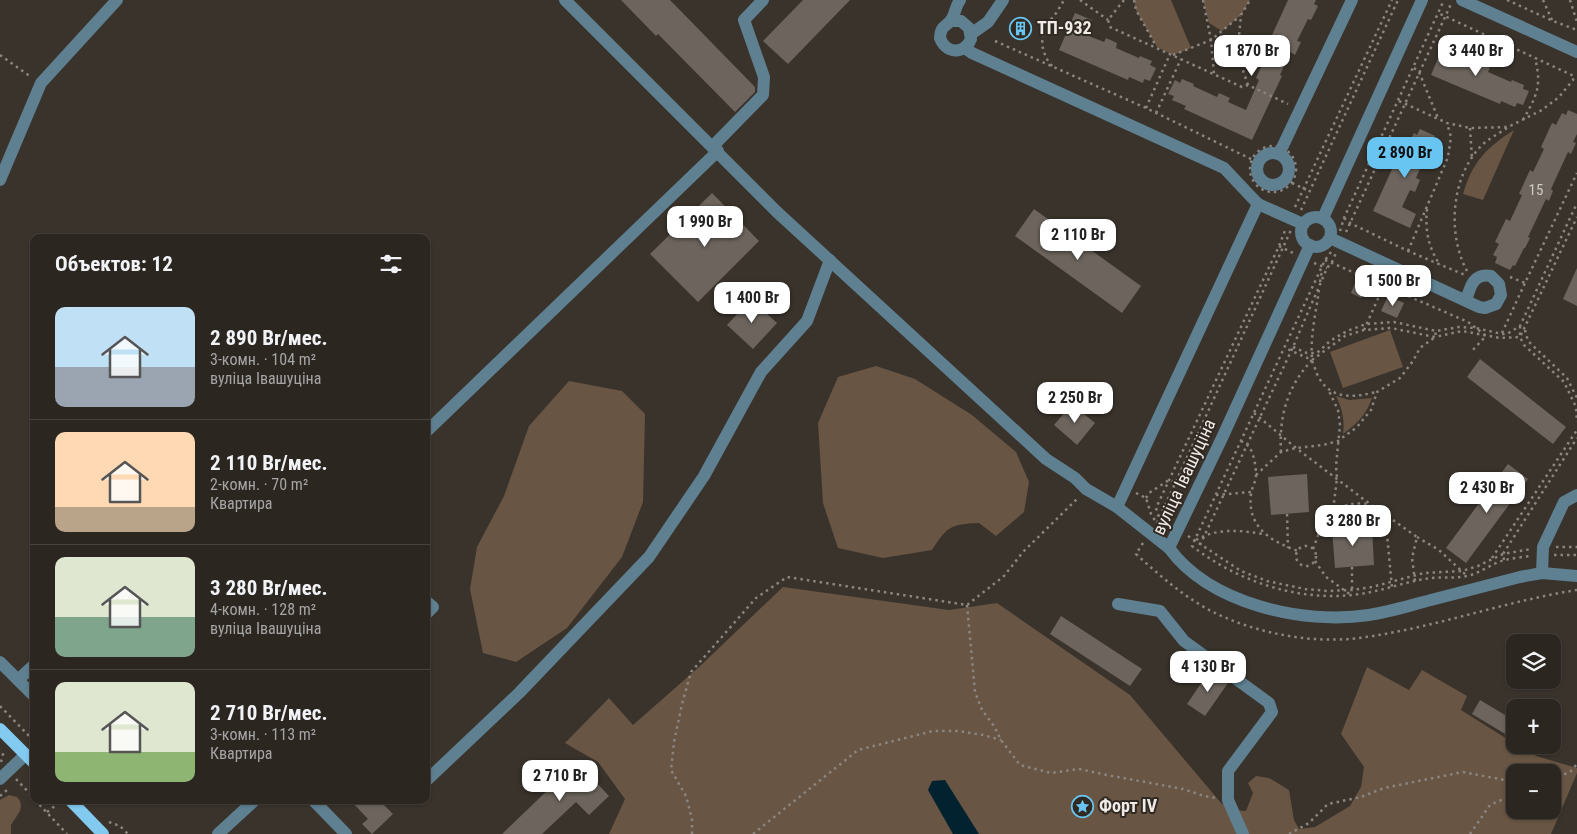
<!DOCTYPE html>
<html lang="ru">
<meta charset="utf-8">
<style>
:root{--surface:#2c2621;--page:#38322e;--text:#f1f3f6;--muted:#a6a5a5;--line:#48433f;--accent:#68c4f0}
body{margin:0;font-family:"Roboto Condensed",sans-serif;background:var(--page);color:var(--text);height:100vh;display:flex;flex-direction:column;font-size:19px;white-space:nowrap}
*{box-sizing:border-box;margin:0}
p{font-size:16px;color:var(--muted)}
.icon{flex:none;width:28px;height:28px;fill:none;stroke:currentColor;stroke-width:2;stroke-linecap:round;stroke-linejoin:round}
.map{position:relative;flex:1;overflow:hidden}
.drawer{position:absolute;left:30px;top:234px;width:400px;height:570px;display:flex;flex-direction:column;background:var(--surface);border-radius:10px;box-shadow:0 1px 4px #0004,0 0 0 1px var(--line)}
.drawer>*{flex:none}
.tools{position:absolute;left:1506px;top:634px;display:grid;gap:10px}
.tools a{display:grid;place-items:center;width:55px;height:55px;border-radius:10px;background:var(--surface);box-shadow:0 1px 4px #0004,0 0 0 1px var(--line);font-size:25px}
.price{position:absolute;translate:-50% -42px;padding:0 11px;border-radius:10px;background:#fff;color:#222;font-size:16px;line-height:32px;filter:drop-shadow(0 1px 2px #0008)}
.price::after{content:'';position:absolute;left:50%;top:30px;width:15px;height:11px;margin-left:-8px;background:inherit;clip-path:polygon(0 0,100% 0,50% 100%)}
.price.active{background:var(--accent);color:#111}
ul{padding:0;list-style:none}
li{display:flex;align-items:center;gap:15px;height:125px;padding:0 25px}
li+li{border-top:1px solid var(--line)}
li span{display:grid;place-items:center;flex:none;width:140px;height:100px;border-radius:10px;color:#555}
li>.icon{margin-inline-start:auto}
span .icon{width:60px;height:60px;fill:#fffc;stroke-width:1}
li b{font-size:21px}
h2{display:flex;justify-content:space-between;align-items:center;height:60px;padding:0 25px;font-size:21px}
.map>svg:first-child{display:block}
.green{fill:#685543;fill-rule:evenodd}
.water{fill:#032230}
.building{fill:#6c645d}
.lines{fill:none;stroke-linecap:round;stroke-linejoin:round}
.path{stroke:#8b8580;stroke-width:2.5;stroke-dasharray:2.5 4;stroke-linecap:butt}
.minor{stroke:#5e8091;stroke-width:12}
.major{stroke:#82caef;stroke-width:12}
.labels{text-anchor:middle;stroke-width:4;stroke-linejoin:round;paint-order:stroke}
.number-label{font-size:15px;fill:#cfc9c4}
.poi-label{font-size:18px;font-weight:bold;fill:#f0ebe7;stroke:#302922;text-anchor:start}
.street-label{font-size:18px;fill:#f0ebe7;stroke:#302922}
</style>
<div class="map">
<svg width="1577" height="834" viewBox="0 0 1577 834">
<rect width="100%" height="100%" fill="#3a332c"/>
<!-- green -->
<g class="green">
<path d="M1134 0H1171L1191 48 1173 55 1157 47 1136 10Z"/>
<path d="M1203 0H1250L1241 15 1222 31 1209 23Z"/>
<path d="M1514 130 1483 200 1463 194C1472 162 1487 147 1514 130Z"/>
<path d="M1390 330 1403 367 1343 388 1330 352Z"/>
<path d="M876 366 915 379 972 415 1016 452 1029 482 1024 512 996 536 979 523C950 524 947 527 932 550L883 558 838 548 823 503 818 423 838 377Z"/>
<path d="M569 381 622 391 645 414 643 502 622 557 567 628 516 662 483 653 470 589 477 547 504 496 529 426Z"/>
<path d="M1336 396 1349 400 1372 398C1366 415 1358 423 1343 434 1345 419 1342 409 1336 396Z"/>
<path d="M783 587 949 610 997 603 1130 695 1221 803 1233 810 1246 811 1253 793 1248 783 1256 776 1269 778 1289 790 1294 820 1299 829 1315 827 1350 806 1361 787 1364 767 1341 734 1367 667 1409 690 1422 670 1467 696 1461 710 1515 744V745H1518L1536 756 1577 768V773L1551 834H609L625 799 598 762 565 743 609 698 633 725 699 667ZM1515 772H1552V810H1515Z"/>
<path d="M9 795 17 797 20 801 21 806 20 811 11 825V834H0V800Z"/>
</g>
<!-- water -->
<path class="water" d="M945 780 979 834H953L928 790 932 781Z"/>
<!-- building -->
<g class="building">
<path d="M621 0H670L755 87V92L735 112 658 34 656 36Z"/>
<path d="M803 0H850L788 64 763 41Z"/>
<path d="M1288 0H1316L1314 4 1318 6 1311 20 1308 19 1297 41 1301 42 1295 55 1290 52 1280 75 1282 76 1252 140 1184 109 1186 106 1172 100 1174 96 1168 94 1175 80 1180 83 1182 79 1194 84 1193 86 1217 97 1219 93 1230 98 1228 102 1246 110 1259 80 1256 78 1261 67 1258 66Z"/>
<path d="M1075 13 1092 20 1086 35 1104 42 1106 38 1117 43 1116 48 1139 58 1140 56 1152 61 1150 65 1156 68 1150 81 1144 79 1143 83 1129 77 1128 80 1059 50Z"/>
<path d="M1021 17 1031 24 1021 39 1011 31Z"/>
<path d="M1447 37 1465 45 1458 59 1476 67 1478 63 1490 68 1488 72 1511 82 1512 80 1524 85 1523 89 1529 91 1523 105 1517 103 1515 107 1501 101 1500 104 1431 75Z"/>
<path d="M1568 110 1577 114V134L1573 142 1576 143 1571 154 1568 152 1551 189 1553 191 1549 201 1546 199 1528 237 1530 238 1525 248H1524L1515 266 1513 265 1510 270 1495 263 1497 257 1493 255 1499 244 1495 242 1506 219 1510 221 1522 195 1519 194 1530 170 1533 172 1544 149 1541 147 1552 123 1556 125 1562 113 1566 115Z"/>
<path d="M1420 129 1435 136 1432 142 1435 143 1429 156 1426 155 1416 178 1420 180 1415 192 1410 190 1402 207 1416 214 1410 228 1373 211 1403 145 1407 147 1414 133 1417 135Z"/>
<path d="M712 193 759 241 698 302 650 254Z"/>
<path d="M1034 209 1141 286 1122 313 1015 236Z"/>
<path d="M1577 268V306L1563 299Z"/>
<path d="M1355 283 1366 287 1361 298 1351 293Z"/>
<path d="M1388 296 1404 303 1397 318 1381 311Z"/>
<path d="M751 299 777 323 753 349 727 325Z"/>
<path d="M1480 359 1566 427 1553 444 1467 377Z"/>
<path d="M1072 404 1095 423 1077 445 1054 425Z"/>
<path d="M1508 464 1528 479 1466 563 1446 548Z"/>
<path d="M1307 474 1309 512 1271 515 1268 477Z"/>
<path d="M1372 527 1374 565 1335 568 1332 529Z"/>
<path d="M1061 616 1142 669 1130 686 1050 634Z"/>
<path d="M1210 670 1228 683 1205 716 1187 704Z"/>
<path d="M1480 700 1515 721 1507 735 1472 714Z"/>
<path d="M577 762 609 796 589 815 576 802 542 834H502Z"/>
<path d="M350 800H379L393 814 372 834 362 824 368 819Z"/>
</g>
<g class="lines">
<!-- path -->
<g class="path">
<path d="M1080 0 1108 20"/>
<path d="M1124 0 1108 20 1110 27 1242 87 1248 85 1288 104"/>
<path d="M1134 0 1136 10 1156 46"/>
<path d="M1203 0 1211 40 1214 74"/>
<path d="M1507 0 1553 21 1577 30"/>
<path d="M1543 0 1552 20"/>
<path d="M1570 0 1577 22"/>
<path d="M995 41 1146 108 1253 160"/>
<path d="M0 55 31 77"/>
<path d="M1173 55 1211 40 1240 16"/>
<path d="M1052 66 1046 58 1042 45 1043 29 1057 12 1064 0"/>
<path d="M1414 68 1419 72 1438 118"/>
<path d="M1248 85 1239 59V36L1241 15 1250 0"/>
<path d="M1399 101 1447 123 1470 128 1508 127 1542 110 1559 97 1573 80 1574 76 1438 13"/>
<path d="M1146 108 1170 54"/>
<path d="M1156 113 1181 59"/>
<path d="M1523 120C1537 95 1542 86 1535 58"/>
<path d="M1470 128 1472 158"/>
<circle cx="1273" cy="169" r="23"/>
<path d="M1292 183 1309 191"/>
<path d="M1295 207 1392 0"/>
<path d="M1427 209C1425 230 1428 247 1440 265"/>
<path d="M1301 210 1398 0"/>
<path d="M1344 218 1350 223 1408 251 1465 275"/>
<path d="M1340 231 1344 218 1444 0"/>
<path d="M1346 232 1451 4"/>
<path d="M1279 246 1293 253"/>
<path d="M1408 251 1448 157 1451 137 1447 123"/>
<path d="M1331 252 1325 260 1192 546C1236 580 1295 601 1351 595 1377 593 1400 583 1425 579 1439 576 1453 579 1467 576 1481 573 1492 563 1505 560 1513 558 1523 557 1531 556"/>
<path d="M1325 260 1468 322 1486 336 1471 352"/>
<path d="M1314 263 1327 268"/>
<path d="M1467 271C1447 234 1451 177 1481 146 1488 139 1498 134 1507 128"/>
<path d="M1510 277 1525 283 1577 173"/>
<path d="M1320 282 1322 270"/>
<path d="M1319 290C1316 312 1310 337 1312 359 1312 364 1316 369 1317 374 1329 400 1352 398 1376 392"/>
<path d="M1520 326V337L1524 345 1564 382 1576 407 1577 422"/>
<path d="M1364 330 1384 285"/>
<path d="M1525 330 1528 341 1567 378 1577 398"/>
<path d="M1502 333 1525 283"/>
<path d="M1293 347 1307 353H1317L1330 341 1347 331 1366 324 1394 322 1436 331 1459 327 1476 328 1502 334H1507L1520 326 1577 203"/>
<path d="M1312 360 1345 336 1364 330 1391 328 1435 337 1462 331 1500 338 1520 337 1577 217"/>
<path d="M1254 413 1296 448 1370 504 1417 537 1412 558 1415 581"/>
<path d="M1241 441C1244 443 1248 445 1250 448 1254 455 1256 467 1256 475 1256 481 1252 487 1251 494 1247 527 1270 541 1298 551"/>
<path d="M1281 452C1279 416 1287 387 1312 360L1285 348"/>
<path d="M1256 475 1281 452 1296 448 1323 445 1338 441 1357 427 1371 410 1377 392 1400 378 1413 361 1420 348 1435 337 1436 331"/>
<path d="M1136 493 1146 498 1151 514 1156 522"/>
<path d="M1216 495 1251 492"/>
<path d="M1146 498 1149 493 1169 480 1175 482"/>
<path d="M1333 511C1348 503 1354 503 1370 504"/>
<path d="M1385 513 1392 588"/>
<path d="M1287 514 1288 548"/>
<path d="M1157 523 1291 230"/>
<path d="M1169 524 1159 518 1156 508 1279 246 1286 228"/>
<path d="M1188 536 1241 571 1267 581 1305 589 1328 591 1352 590 1372 587 1424 573 1462 571 1478 566 1503 554 1531 549"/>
<path d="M1417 537 1439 550 1467 576"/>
<path d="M1196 540C1217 528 1239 530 1263 534"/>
<path d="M1143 543 1136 554C1159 575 1183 596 1211 611 1257 634 1315 645 1366 637 1437 627 1506 601 1577 590"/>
<path d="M1200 545 1293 347 1327 268 1332 262 1336 253"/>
<circle cx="1306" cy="556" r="10"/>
<path d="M1556 547H1577"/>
<path d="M1313 549 1323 522 1333 511 1337 478 1336 466 1340 425 1338 410 1329 391"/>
<path d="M1554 555H1577"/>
<path d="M1492 558 1577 430"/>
<path d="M1504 560 1503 554 1577 438"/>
<path d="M1315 561 1326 577 1351 595"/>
<path d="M1352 567V590"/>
<path d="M967 605 975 692 982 710 994 726 1001 740 1020 765 1051 773 1079 769 1107 775 1183 789 1204 796 1216 798"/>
<path d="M0 706 34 741"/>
<path d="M1 762 4 750"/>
<path d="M16 779 34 798"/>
<path d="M1552 779 1570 772 1577 764"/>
<path d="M0 796 7 790"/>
<path d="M35 800 67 834"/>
<path d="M47 812 59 803"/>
<path d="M109 822 120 826 128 834"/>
<path d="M692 834V819L686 796 671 770 674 742 682 704 691 672 756 598 787 577 967 605 1004 576 1023 552 1079 497"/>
<path d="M753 834 858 750 933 731H958L983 735 1001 740"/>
<path d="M1289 834 1309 823 1328 804 1361 797 1384 788 1463 772 1515 782"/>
<path d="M1470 834 1490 805 1515 794"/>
</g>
<!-- minor -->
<g class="minor">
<path d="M565 0 777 212 1046 459 1075 478 1086 489 1117 507 1169 548"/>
<path d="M1462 0 1577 52"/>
<path d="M951 21H961L969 28 971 39C964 55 946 54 940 38 941 25 945 28 951 20 955 15 955 7 960 0"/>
<path d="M971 34 988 22 1003 0"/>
<path d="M965 48 972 53 1224 168 1258 204 1303 224"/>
<path d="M713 146 763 95 764 77 744 20 763 0"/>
<circle cx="1273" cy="169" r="16"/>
<path d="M1279 154 1352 0"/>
<path d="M0 180 41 83 117 0"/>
<circle cx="1316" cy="232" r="15"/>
<path d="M1323 218 1422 0"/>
<path d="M1330 238 1479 307 1485 308 1496 304 1501 295 1499 284 1491 276C1473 273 1470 287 1466 301"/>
<path d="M1310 245 1222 438 1169 548C1210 604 1303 625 1369 615 1390 612 1411 605 1431 600 1461 592 1490 585 1520 577L1542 573 1577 576"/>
<path d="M426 432 718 151"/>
<path d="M1117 507 1258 204"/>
<path d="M1542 573 1543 547 1564 502 1577 495"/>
<path d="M426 601 433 607 426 614"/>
<path d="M1118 604 1160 611 1184 641 1269 703 1272 712 1228 771V800L1243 834"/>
<path d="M0 662 34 696"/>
<path d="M18 680 34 665"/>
<path d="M0 779 25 755"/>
<path d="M426 781 519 693 649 557 704 476 761 372 807 321 830 260"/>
<path d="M313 800 346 834"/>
<path d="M218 834 255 800"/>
</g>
<!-- major -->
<g class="major">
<path d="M0 729 34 763"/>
<path d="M70 800 103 834"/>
</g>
</g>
<!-- icons -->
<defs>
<symbol id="building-ring" viewBox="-11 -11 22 22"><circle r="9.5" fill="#302922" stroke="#68c4f0" stroke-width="1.5"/><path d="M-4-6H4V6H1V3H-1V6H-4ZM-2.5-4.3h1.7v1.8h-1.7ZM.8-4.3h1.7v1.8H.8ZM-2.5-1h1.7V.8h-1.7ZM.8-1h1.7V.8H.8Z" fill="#68c4f0"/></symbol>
<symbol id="sight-ring" viewBox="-11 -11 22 22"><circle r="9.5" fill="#302922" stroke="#68c4f0" stroke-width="1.5"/><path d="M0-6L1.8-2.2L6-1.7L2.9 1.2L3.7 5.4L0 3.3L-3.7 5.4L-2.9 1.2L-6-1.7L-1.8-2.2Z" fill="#68c4f0"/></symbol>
</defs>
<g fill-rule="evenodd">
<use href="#building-ring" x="1008" y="16" width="25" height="25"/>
<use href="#sight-ring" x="1070" y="794" width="25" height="25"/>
</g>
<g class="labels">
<!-- number labels -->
<g class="number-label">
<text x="1536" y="195">15</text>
</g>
<!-- poi labels -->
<g class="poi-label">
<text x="1037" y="34">ТП-932</text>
<text x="1099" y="812">Форт IV</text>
</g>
<!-- street labels -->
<g class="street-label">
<text transform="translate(1184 477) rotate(-65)" y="6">вуліца Івашуціна</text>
</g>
</g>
</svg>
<div class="tools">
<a><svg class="icon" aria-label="layers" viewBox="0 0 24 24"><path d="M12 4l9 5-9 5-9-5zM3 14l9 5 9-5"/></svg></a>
<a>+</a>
<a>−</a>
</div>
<b class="price" style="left:1252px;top:77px">1 870 Br</b>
<b class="price" style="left:1476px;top:77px">3 440 Br</b>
<b class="price active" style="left:1405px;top:179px">2 890 Br</b>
<b class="price" style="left:705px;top:248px">1 990 Br</b>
<b class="price" style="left:1078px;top:261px">2 110 Br</b>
<b class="price" style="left:1393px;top:307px">1 500 Br</b>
<b class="price" style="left:752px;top:324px">1 400 Br</b>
<b class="price" style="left:1075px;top:424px">2 250 Br</b>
<b class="price" style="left:1487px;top:514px">2 430 Br</b>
<b class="price" style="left:1353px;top:547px">3 280 Br</b>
<b class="price" style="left:1208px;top:693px">4 130 Br</b>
<b class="price" style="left:560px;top:802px">2 710 Br</b>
<section class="drawer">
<h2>Объектов: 12<svg class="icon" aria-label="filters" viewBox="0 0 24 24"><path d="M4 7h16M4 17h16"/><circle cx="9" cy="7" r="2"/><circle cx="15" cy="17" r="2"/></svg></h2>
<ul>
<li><span style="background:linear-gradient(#bfe0f5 60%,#9aa5b1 0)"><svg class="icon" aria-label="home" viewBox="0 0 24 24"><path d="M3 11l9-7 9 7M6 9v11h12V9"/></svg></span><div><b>2 890 Br/мес.</b><p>3-комн. · 104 m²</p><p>вуліца Івашуціна</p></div></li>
<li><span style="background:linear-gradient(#ffd9b3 75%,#b9a48a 0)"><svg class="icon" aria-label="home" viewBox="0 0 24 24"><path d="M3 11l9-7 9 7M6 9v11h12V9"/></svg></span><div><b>2 110 Br/мес.</b><p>2-комн. · 70 m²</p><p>Квартира</p></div></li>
<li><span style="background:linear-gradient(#dfe7d0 60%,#7fa58c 0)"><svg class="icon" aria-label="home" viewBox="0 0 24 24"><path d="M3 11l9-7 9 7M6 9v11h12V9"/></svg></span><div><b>3 280 Br/мес.</b><p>4-комн. · 128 m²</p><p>вуліца Івашуціна</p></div></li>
<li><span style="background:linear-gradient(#dfe7d0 70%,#8fb573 0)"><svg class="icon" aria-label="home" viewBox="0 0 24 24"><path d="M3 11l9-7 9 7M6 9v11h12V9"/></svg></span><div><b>2 710 Br/мес.</b><p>3-комн. · 113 m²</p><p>Квартира</p></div></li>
</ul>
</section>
</div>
